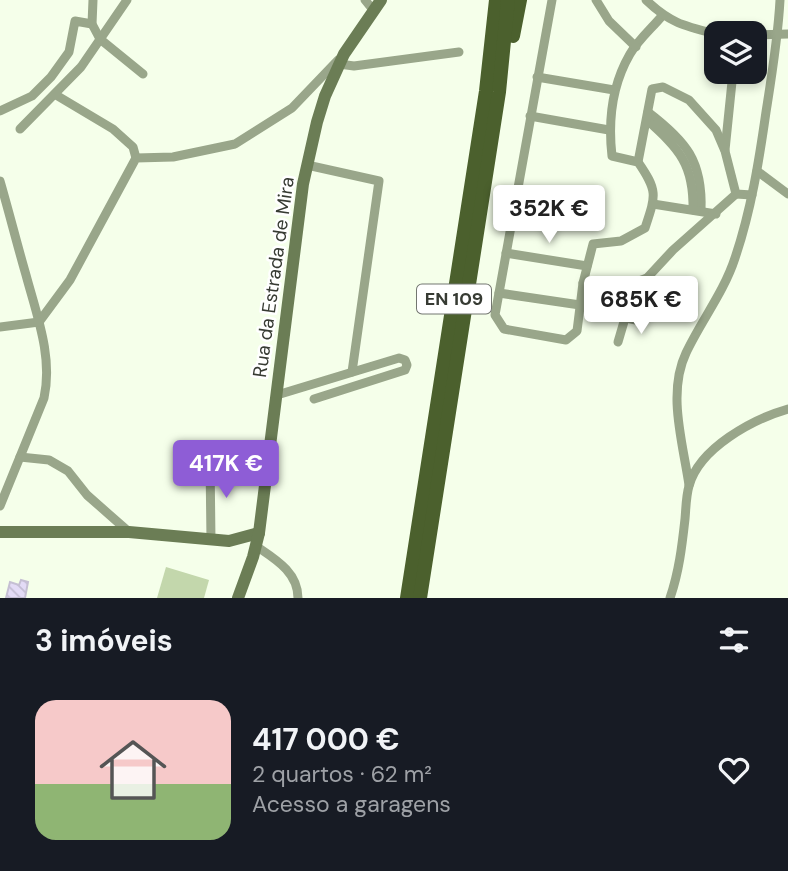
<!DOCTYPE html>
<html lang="pt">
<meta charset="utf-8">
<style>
:root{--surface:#171b24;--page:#20242c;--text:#f1f3f6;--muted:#9ea1a6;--accent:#8e5dd6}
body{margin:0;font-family:"DM Sans",sans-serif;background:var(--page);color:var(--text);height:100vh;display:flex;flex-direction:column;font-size:26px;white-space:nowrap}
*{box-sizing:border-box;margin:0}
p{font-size:23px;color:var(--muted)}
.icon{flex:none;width:38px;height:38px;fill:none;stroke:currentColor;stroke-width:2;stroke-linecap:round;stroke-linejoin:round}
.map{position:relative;height:598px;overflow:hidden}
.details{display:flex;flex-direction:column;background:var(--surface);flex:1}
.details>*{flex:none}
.controls{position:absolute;left:704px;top:21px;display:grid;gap:14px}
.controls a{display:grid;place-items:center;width:63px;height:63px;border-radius:14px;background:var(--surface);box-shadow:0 4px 10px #0003;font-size:35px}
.price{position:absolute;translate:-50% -60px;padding:0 16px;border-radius:7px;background:#fff;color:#222;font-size:23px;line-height:46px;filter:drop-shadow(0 2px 4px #0008)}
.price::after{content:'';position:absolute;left:50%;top:42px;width:21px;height:16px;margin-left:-10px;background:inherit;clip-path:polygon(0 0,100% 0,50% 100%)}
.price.selected{background:var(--accent);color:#fff}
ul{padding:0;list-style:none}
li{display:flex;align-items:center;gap:21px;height:175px;padding:0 35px}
li span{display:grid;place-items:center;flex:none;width:196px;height:140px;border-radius:21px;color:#555}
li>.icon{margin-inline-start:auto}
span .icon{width:84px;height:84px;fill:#fffc;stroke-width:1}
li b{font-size:30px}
h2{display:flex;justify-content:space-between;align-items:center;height:84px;padding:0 35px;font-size:30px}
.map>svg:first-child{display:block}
.pitch{fill:#c3d7ac}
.building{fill:url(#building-back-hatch);stroke:#c5bfd3;stroke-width:2}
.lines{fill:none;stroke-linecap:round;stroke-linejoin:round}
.street{stroke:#99a68a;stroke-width:9}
.secondary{stroke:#6b7d55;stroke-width:12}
.primary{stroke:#4b602d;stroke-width:14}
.labels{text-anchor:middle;stroke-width:5;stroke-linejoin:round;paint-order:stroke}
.shield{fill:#fff;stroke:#737670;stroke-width:2}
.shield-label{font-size:18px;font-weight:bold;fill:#373b33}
.street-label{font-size:19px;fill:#373b33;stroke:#fff}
</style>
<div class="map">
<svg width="788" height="598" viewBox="0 0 788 598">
<defs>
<pattern id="building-back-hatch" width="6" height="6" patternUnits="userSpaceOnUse" patternTransform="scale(1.75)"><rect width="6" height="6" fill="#e3dbf6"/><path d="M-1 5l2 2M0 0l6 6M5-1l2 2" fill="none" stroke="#c3bdd3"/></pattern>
</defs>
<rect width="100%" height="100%" fill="#f5ffea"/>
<!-- pitch -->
<path class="pitch" d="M166 567 209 580 204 598H157Z"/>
<!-- building -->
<path class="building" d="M21 580 28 582 25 598H6L10 582 19 585Z"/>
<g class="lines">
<!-- street -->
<g class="street">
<path d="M93 0 92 24 100 39 143 74"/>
<path d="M365 0 374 11"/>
<path d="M552 0 495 315 504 329 566 340 577 331 583 283 593 244 621 241 645 228C656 195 658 191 638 162L612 156C608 121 612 85 630 54 638 40 652 28 662 16"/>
<path d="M596 0 609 21 636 47"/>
<path d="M646 0C670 23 684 26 716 34"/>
<path d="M754 35 788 34"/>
<path d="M339 64 354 66 459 52"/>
<path d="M537 77 614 90"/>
<path d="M56 95 113 129 133 147 136 158"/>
<path d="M0 111 32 96 51 77 69 52 75 21 92 24"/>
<path d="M648 112C686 141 703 161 701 211"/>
<path d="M530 116 609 130"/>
<path d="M647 120C679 149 694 164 693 210"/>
<path d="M20 129 81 67 127 0"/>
<path d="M725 150 733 72"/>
<path d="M638 162 652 89 663 87 689 100 716 130 725 151 736 194 752 195"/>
<path d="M307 165 379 181 352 372"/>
<path d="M757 171 788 194"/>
<path d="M0 181C9 212 17 244 26 275 37 316 53 357 44 398L0 506"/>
<path d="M653 204 716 214"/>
<path d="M506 253 587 266"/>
<path d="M583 283 623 287 647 278 673 250 736 194"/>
<path d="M499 293 580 305"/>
<path d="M626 318 641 321 650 317"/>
<path d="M39 322 70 280 136 158 173 157 235 144 292 108 338 60"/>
<path d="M0 327 39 322"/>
<path d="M618 342 628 308 644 287 647 278"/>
<path d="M277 395 399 358 405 360 407 365 405 370 314 399"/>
<path d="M20 457 49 460 68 471 87 495 129 532"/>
<path d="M210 460 211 540"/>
<path d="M689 485C683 443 667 393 686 353 701 321 724 292 735 258 751 211 759 161 766 112 772 74 778 38 780 0"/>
<path d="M256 546C275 559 298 572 298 598"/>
<path d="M670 598C679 572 682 546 685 519 686 508 686 496 689 486 699 448 753 419 788 409"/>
</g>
<!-- secondary -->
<g class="secondary">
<path d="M0 532H129L229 541 259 533"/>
<path d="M238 598 253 557 259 533 303 184 317 122 325 96 344 54 381 0"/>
</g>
<!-- primary -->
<g class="primary">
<path d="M513 36 520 0"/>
<path d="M407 598 486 91 496 0"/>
<path d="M420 598 499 92 508 0"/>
</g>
</g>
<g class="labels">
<!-- shield labels -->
<rect class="shield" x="417" y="284.5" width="74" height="29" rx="5"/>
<g class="shield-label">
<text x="454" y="305">EN 109</text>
</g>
<!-- street labels -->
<g class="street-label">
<text transform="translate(273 277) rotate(-82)" y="7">Rua da Estrada de Mira</text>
</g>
</g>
</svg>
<div class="controls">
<a><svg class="icon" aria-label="layers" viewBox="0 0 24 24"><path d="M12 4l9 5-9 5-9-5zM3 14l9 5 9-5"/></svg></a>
</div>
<b class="price" style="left:549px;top:245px">352K €</b>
<b class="price" style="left:641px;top:336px">685K €</b>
<b class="price selected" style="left:226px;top:500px">417K €</b>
</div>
<section class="details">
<h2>3 imóveis<svg class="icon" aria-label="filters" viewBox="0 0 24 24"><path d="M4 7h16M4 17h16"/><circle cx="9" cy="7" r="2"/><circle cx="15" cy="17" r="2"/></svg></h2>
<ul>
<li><span style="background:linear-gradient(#f6c9c9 60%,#8fb573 0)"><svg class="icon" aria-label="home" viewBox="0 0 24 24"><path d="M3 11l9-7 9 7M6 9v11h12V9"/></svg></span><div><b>417 000 €</b><p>2 quartos · 62 m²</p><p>Acesso a garagens</p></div><svg class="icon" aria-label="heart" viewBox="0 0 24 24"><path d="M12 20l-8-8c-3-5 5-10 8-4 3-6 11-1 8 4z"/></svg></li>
</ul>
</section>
